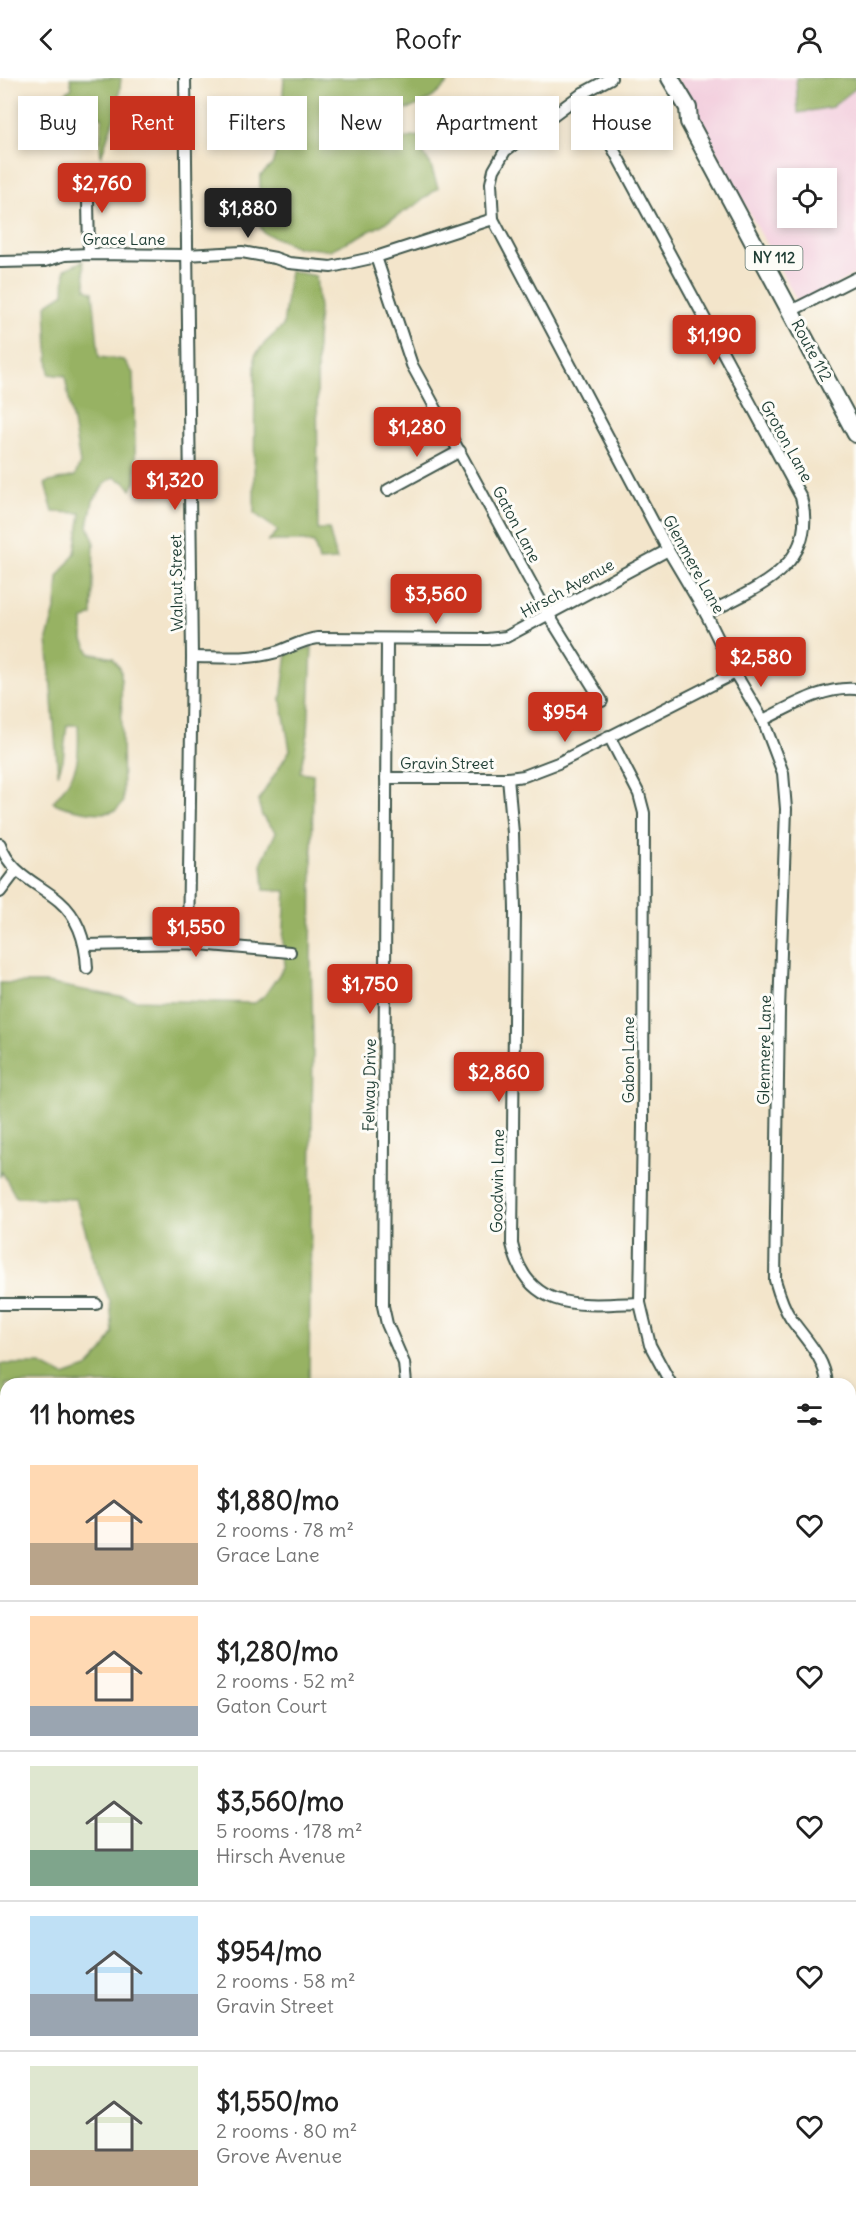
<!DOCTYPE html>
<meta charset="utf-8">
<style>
:root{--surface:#fff;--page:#f6f6f6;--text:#222;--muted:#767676;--line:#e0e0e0;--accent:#c8321e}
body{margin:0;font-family:Delius,sans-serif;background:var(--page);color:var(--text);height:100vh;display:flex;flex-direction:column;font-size:22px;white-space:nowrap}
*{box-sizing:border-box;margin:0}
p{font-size:20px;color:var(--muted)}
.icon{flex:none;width:33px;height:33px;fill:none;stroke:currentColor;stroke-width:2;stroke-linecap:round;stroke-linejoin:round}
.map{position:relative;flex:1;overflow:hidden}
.details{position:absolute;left:0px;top:1300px;width:856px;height:836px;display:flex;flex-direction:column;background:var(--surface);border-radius:18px 18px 0 0;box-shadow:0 3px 9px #0003}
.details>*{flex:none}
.top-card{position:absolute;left:18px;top:18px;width:820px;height:54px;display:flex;gap:12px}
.controls{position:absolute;left:777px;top:90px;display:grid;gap:12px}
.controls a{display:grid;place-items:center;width:60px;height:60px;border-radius:0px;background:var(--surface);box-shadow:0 3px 9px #0003;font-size:30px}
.price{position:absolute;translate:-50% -51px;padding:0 14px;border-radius:6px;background:var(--accent);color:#fff;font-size:20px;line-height:39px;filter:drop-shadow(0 2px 3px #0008)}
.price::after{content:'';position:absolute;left:50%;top:36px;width:18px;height:14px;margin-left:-9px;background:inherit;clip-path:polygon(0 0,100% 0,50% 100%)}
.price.active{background:#222;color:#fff}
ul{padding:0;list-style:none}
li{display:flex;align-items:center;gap:18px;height:150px;padding:0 30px}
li+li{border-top:2px solid var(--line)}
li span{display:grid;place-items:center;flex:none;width:168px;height:120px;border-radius:0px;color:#555}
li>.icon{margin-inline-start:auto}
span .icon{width:72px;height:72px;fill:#fffc;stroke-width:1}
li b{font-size:26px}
h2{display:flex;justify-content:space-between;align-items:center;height:72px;padding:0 30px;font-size:26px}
.chip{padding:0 21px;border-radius:0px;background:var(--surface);box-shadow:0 3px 9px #0003;font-size:21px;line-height:54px}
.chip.active{background:var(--accent);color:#fff}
header{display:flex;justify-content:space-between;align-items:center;height:78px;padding:0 30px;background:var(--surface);font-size:27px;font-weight:600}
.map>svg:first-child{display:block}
.built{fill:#f3cfde;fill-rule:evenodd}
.forest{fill:#97b263;stroke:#5b784c;stroke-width:1.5}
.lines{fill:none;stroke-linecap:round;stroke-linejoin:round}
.minor-casing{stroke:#3f564b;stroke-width:14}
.primary-casing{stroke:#3f564b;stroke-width:20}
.minor{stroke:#fff;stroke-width:10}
.primary{stroke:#fff;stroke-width:16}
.labels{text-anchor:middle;stroke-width:6;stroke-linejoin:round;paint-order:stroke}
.shield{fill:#fdfcf7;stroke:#62766e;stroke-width:1.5}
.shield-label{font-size:15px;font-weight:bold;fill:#1f3d34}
.street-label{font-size:16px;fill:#1f3d34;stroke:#fdfcf7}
</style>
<header><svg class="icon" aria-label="back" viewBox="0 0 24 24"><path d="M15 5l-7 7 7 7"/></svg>Roofr<svg class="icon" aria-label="person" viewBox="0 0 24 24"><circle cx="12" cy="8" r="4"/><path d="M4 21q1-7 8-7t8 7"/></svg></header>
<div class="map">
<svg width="856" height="2135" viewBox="0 0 856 2135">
<rect width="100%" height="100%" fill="#fdfcf7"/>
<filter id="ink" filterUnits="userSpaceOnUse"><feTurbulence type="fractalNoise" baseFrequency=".0167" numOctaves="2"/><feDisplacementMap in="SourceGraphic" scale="12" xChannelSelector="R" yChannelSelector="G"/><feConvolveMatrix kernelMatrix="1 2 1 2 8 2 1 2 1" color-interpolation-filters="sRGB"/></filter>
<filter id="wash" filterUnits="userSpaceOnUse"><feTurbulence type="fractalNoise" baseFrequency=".008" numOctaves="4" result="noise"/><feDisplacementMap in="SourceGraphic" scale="24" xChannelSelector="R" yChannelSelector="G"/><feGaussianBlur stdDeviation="1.35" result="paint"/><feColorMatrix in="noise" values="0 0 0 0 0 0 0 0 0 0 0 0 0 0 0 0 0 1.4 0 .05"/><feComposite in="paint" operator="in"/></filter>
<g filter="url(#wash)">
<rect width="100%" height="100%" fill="#f3e5cb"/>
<!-- built -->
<path class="built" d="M676 0H856V195L800 228ZM788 100H826V140H788Z"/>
<!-- forest -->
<g class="forest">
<path d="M70 0H121L118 28 101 79 100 67 102 39 83 37 63 49 46 40 44 23 62 17 72 10Z"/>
<path d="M284 0H451C422 42 385 27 347 53L366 72 389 63 426 57 424 77 430 85 438 110 416 127 378 149 330 172 297 169 264 155 254 138 260 111V98L272 87 280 60Z"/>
<path d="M796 0H856V10L832 29 798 35Z"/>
<path d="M83 183 86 211 93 214 99 279 124 282 133 295 136 402 131 412 126 405 114 399 106 404 93 423 88 448 94 463 92 537 83 542V562L90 575 113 580 121 592 123 725C120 727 119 730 116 732 103 739 65 731 53 724 78 694 80 685 78 647H67L63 682 58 696 47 561 56 528 58 499 75 475 81 435 53 434 45 405 75 398 80 385 65 298 49 296 46 227 64 215 65 191Z"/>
<path d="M290 193 316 198 319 231 317 263 318 451H329L337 482 319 483 314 465 303 463H268L278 453 254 435 255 277 266 264 283 248Z"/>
<path d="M312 569 308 656 300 694 313 696 311 884 313 960 309 1306H6V1560H0V1286H41L64 1298 87 1290 103 1273 113 1255 110 1224 96 1189 76 1121 16 1119 2 1094 0 1099V905H47L135 922 255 925 265 917 285 888 283 863 286 813 264 812 262 784 276 754 262 738 258 723 290 672 281 621 287 576Z"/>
<path d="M850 1756H856V1808L851 1810Z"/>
<path d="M851 1915 856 1916V1988L854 1996 851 1997Z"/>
<path d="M851 2032 856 2033V2133H833V2130H850Z"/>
</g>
</g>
<g filter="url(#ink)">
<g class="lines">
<defs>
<g id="minor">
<path d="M185 0 192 579 188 865"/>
<path d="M611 0 583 15 505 73 494 92 491 105 493 141 668 472 706 536 735 595 763 642 783 695 786 731 779 932 775 1202C779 1216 783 1229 791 1241 806 1262 825 1280 827 1306"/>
<path d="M583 15 801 419C820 488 754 511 706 536"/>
<path d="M89 176 88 122 97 94"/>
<path d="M376 179 412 287 548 536 602 623"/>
<path d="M0 184 45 183 65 177 89 176 186 177 242 174 275 180 289 185 331 189 376 179 493 141"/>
<path d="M791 233 856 200"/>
<path d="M388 412 460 373"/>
<path d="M387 561 383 1228 387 1246 404 1285 406 1306"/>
<path d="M192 579C218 579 247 582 273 575 288 571 301 562 318 560L487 561 506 559 668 472"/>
<path d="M763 642C792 628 823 608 856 611"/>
<path d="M609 658 639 716 644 735 643 1047 640 1225 650 1267 671 1306"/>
<path d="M386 700H508L524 698 558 685 735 595"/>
<path d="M508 700 513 755 515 831 512 1166C527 1236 584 1227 640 1225"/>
<path d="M0 766C10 796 38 805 59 823 79 840 86 866 87 890"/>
<path d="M0 814 16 793"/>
<path d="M85 867 188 865 290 874"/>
<path d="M0 1226H96"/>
<path d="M850 1473H856"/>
<path d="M0 1568H6"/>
<path d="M850 1574H856"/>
<path d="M0 1876H6"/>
<path d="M0 2014H6"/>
<path d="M313 2130 314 2135"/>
<path d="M827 2130V2135"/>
</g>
<path id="primary" d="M670 0 688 30 689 44 856 356"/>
</defs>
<!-- minor casing -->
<use href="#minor" class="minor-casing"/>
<!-- primary casing -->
<use href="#primary" class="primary-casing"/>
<!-- minor -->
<use href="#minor" class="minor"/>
<!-- primary -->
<use href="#primary" class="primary"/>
</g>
</g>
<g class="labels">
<!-- shield labels -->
<rect class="shield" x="745.5" y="168" width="57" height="24" rx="4.5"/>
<g class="shield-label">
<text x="774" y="185">NY 112</text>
</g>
<!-- street labels -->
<g class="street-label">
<text x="124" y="167">Grace Lane</text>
<text transform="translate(812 272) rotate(62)" y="6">Route 112</text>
<text transform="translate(787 363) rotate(61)" y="6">Groton Lane</text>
<text transform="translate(517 446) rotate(62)" y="6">Gaton Lane</text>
<text transform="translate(694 486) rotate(61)" y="6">Glenmere Lane</text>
<text transform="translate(176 505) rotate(-91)" y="6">Walnut Street</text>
<text transform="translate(567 510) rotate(-29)" y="6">Hirsch Avenue</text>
<text x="447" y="691">Gravin Street</text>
<text transform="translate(764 972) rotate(-89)" y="6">Glenmere Lane</text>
<text transform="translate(628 982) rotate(-90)" y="6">Gabon Lane</text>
<text transform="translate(369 1007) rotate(-89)" y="6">Felway Drive</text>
<text transform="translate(497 1103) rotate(-89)" y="6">Goodwin Lane</text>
</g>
</g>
</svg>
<div class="controls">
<a><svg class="icon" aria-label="locate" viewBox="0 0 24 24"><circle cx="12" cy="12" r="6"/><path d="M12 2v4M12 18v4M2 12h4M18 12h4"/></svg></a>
</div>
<b class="price" style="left:102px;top:136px">$2,760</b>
<b class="price active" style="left:248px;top:161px">$1,880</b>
<b class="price" style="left:714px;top:288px">$1,190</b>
<b class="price" style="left:417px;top:380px">$1,280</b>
<b class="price" style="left:175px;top:433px">$1,320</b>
<b class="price" style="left:436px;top:547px">$3,560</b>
<b class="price" style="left:761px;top:610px">$2,580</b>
<b class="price" style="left:565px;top:665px">$954</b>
<b class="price" style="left:196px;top:880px">$1,550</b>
<b class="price" style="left:370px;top:937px">$1,750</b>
<b class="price" style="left:499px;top:1025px">$2,860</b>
<div class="top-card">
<a class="chip">Buy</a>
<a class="chip active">Rent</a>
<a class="chip">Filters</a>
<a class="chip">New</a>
<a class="chip">Apartment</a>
<a class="chip">House</a>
</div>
<section class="details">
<h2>11 homes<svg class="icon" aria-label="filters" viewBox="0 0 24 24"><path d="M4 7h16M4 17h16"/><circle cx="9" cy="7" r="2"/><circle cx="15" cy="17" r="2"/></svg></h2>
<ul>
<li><span style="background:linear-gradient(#ffd9b3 65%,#b9a48a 0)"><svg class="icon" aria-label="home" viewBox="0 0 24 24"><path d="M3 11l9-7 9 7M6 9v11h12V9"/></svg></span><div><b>$1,880/mo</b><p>2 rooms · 78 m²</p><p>Grace Lane</p></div><svg class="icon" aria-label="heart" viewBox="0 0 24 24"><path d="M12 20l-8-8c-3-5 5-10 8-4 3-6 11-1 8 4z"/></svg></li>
<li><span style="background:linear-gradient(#ffd9b3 75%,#9aa5b1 0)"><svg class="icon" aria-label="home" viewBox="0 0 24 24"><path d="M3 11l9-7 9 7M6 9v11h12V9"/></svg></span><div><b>$1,280/mo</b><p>2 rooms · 52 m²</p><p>Gaton Court</p></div><svg class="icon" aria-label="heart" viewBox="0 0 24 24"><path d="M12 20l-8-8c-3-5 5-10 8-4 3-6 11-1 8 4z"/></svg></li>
<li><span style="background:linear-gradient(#dfe7d0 70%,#7fa58c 0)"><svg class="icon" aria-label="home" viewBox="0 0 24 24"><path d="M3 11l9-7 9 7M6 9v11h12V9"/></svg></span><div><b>$3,560/mo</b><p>5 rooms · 178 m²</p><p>Hirsch Avenue</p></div><svg class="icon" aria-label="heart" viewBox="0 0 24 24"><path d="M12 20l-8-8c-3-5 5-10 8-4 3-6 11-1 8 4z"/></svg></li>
<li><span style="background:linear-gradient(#bfe0f5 65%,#9aa5b1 0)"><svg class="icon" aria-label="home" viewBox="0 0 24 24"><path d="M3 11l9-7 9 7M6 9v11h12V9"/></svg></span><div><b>$954/mo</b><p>2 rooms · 58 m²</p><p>Gravin Street</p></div><svg class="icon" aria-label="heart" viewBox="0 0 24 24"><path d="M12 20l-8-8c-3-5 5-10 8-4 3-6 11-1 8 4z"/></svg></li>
<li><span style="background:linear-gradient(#dfe7d0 70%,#b9a48a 0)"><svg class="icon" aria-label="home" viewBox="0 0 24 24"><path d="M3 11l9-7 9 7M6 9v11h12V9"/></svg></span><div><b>$1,550/mo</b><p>2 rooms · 80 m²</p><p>Grove Avenue</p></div><svg class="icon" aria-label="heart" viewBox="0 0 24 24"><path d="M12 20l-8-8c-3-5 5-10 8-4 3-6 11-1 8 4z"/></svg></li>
</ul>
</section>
</div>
